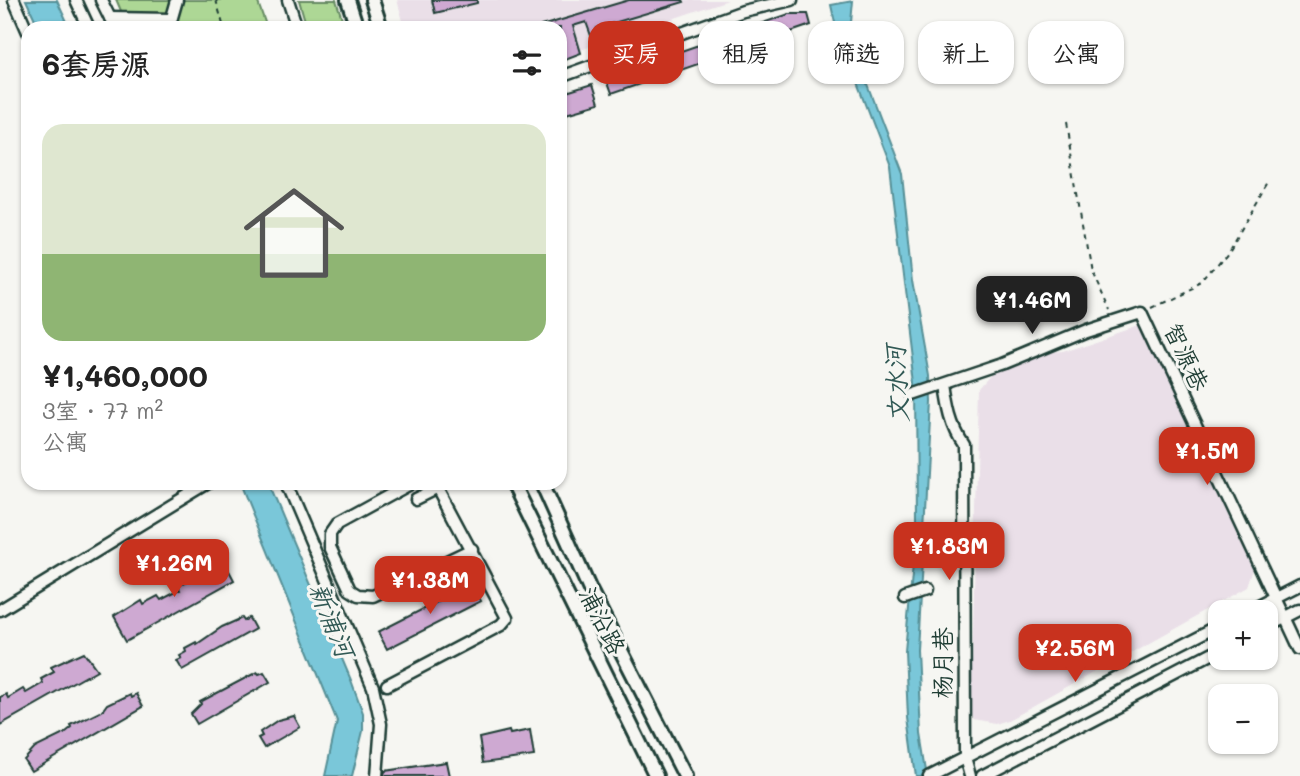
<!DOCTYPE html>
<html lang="zh">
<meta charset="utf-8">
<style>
:root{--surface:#fff;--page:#f2f2f2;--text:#222;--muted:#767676;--accent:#c8321e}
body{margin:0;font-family:Mali,"LXGW WenKai TC",sans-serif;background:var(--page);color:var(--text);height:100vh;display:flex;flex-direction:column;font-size:26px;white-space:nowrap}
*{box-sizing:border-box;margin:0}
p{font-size:23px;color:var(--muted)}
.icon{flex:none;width:38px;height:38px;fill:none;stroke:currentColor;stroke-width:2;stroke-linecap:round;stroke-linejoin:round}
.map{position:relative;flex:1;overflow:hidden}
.side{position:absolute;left:21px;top:21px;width:546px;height:469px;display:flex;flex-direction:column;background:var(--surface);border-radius:21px;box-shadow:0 2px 5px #0004}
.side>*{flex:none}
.guide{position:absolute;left:588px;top:21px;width:606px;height:63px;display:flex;gap:14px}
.tools{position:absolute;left:1208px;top:600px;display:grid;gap:14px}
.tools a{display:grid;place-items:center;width:70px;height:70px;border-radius:14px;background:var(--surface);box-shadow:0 2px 5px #0004;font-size:35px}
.price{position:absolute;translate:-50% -60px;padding:0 16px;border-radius:14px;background:var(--accent);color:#fff;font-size:23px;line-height:46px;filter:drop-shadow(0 2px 4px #0008)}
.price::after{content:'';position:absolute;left:50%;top:42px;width:21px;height:16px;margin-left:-10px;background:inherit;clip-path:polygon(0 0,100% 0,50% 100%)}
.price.on{background:#222;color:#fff}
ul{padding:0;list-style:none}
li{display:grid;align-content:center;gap:14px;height:371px;padding:0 21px}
li span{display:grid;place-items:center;height:217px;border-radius:21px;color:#555}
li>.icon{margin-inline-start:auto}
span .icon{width:126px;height:126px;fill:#fffc;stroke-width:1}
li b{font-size:30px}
h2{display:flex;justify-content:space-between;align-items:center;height:84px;padding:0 21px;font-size:30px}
.pill{padding:0 24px;border-radius:21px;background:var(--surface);box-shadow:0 2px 5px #0004;font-size:24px;line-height:63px}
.pill.on{background:var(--accent);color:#fff}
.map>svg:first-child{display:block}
.built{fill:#eadfe8}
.green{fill:#add795;stroke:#668a64;stroke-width:2}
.water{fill:#7ac7d9;stroke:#569097;stroke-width:2}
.building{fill:#cea9d2;stroke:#1f3d34;stroke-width:2}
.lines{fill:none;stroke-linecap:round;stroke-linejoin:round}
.minor-casing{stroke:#1f3d34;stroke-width:15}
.major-casing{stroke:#1f3d34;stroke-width:18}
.path{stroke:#1f3d34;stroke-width:2;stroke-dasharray:5 5;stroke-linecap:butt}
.minor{stroke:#f6f6f2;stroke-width:10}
.major{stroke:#f6f6f2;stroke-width:12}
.labels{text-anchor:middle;stroke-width:6;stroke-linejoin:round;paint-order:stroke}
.street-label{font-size:24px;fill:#1f3d34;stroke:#f6f6f2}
.water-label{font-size:26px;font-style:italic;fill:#315955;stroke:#f6f6f2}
</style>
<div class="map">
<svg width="1300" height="776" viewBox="0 0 1300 776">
<rect width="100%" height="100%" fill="#f6f6f2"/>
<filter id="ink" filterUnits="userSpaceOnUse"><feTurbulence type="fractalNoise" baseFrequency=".0143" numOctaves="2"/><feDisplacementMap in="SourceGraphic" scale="14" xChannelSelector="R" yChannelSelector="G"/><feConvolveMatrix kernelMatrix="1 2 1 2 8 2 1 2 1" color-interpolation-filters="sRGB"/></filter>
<g filter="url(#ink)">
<!-- built -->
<g class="built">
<path d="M397 0H728L560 57V28H405Z"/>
<path d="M1147 323 1256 566 1249 587 1010 720 997 724 974 720 971 713 979 390 993 374 1050 352 1063 351Z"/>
</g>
<!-- green -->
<g class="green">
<path d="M116 0H257L267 28H128Z"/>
<path d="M299 0H336L345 28H307Z"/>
</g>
<!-- water -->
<g class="water">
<path d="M26 0H57L70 28H39Z"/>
<path d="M853 1 850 33 852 43 902 174 913 280 930 376 931 402 917 650 921 734 928 776H916L915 769 908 718 905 651 917 521 916 383 890 167 835 23 831 5Z"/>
<path d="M240 483H268L351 680 363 713V731L352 776H325L337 721Z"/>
</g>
<!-- building -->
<g class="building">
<path d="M432 0H477V3L435 13Z"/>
<path d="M629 0H683L684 2 597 28 604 53 598 55 586 22 573 26 581 53 560 61V28H541V26Z"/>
<path d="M789 14H808L811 25 611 94 605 77Z"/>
<path d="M592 85 598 104 560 115V95Z"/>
<path d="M222 557 234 580 127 640 114 617 141 600 143 604 158 596 161 600 180 590 178 586 191 579 188 574Z"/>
<path d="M472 584 481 601 387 649 378 632Z"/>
<path d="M242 618 244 621 249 618 255 629 182 670 176 660 181 658 179 655 186 651 185 648 196 642 197 644 222 627Z"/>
<path d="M84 652 97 670 0 725V697L6 694 8 698 23 689 26 693 43 683 41 679 54 672 51 667Z"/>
<path d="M257 672 259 674 264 672 270 682 197 724 191 714 201 704 200 702Z"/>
<path d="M130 693 131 696 136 693 143 706 31 771 24 760 35 748 66 733 72 728 71 726 102 711 107 704Z"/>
<path d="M294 716 300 727 264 748 258 738 262 736 260 732 278 720Z"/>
<path d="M530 730 534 756 483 763 479 738 509 731 510 734Z"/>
<path d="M446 762 449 776H384L385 771Z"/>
</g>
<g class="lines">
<defs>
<g id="minor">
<path d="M14 0 28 32"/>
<path d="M76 0 89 28"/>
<path d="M101 0 115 28"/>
<path d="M288 0 297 28"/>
<path d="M110 18 171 19"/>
<path d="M169 28 177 0"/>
<path d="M560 77 743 11 792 0"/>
<path d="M945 385C948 407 951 426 964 445L965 758 970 776"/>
<path d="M913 395 1002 365 1086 330 1142 312 1300 649"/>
<path d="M286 483 373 687 381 724 377 776"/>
<path d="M412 483 337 524 330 534V547L350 590 358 595 373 596 472 549"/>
<path d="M416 499 438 488"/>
<path d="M905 598 925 591"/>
<path d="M0 610 208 483"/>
<path d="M1249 612 1300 586"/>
<path d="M1265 628 1300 610"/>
<path d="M387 685 501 625 507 618 435 483"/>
<path d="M929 776 1220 627"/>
<path d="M982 776 1220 652"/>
</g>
<g id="major">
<path d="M348 0 357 28"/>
<path d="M372 0 381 28"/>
<path d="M512 483 656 776"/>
<path d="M542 483 590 590 685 776"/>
</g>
</defs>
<!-- minor casing -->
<use href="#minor" class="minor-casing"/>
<!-- major casing -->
<use href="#major" class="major-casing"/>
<!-- path -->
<g class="path">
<path d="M216 0 224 28"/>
<path d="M1066 124 1091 270 1109 310"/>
<path d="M1152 307 1202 283 1229 250 1269 182"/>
</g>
<!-- minor -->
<use href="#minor" class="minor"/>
<!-- major -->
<use href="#major" class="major"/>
</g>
</g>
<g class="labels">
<!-- street labels -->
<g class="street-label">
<text transform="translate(1186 357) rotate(65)" y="8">智源巷</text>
<text transform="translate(602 621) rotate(63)" y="8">浦沿路</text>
<text transform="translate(943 663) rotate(-90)" y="8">杨月巷</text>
</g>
<!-- water labels -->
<g class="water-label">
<text transform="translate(897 384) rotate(-93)" y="9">文水河</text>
<text transform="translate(332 620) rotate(68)" y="9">新浦河</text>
</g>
</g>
</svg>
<div class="tools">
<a>+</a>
<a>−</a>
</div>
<b class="price on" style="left:1032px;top:336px">¥1.46M</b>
<b class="price" style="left:1207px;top:487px">¥1.5M</b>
<b class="price" style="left:949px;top:582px">¥1.83M</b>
<b class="price" style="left:174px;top:599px">¥1.26M</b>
<b class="price" style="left:430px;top:616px">¥1.38M</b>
<b class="price" style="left:1075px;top:684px">¥2.56M</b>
<div class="guide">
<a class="pill on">买房</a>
<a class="pill">租房</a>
<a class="pill">筛选</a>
<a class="pill">新上</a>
<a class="pill">公寓</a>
</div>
<section class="side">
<h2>6套房源<svg class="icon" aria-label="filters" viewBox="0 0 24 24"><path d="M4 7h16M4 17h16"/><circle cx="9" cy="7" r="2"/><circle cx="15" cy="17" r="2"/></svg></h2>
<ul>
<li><span style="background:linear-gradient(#dfe7d0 60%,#8fb573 0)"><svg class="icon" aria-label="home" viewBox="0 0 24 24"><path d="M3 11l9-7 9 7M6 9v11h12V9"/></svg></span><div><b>¥1,460,000</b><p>3室 · 77 m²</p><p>公寓</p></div></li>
</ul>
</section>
</div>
